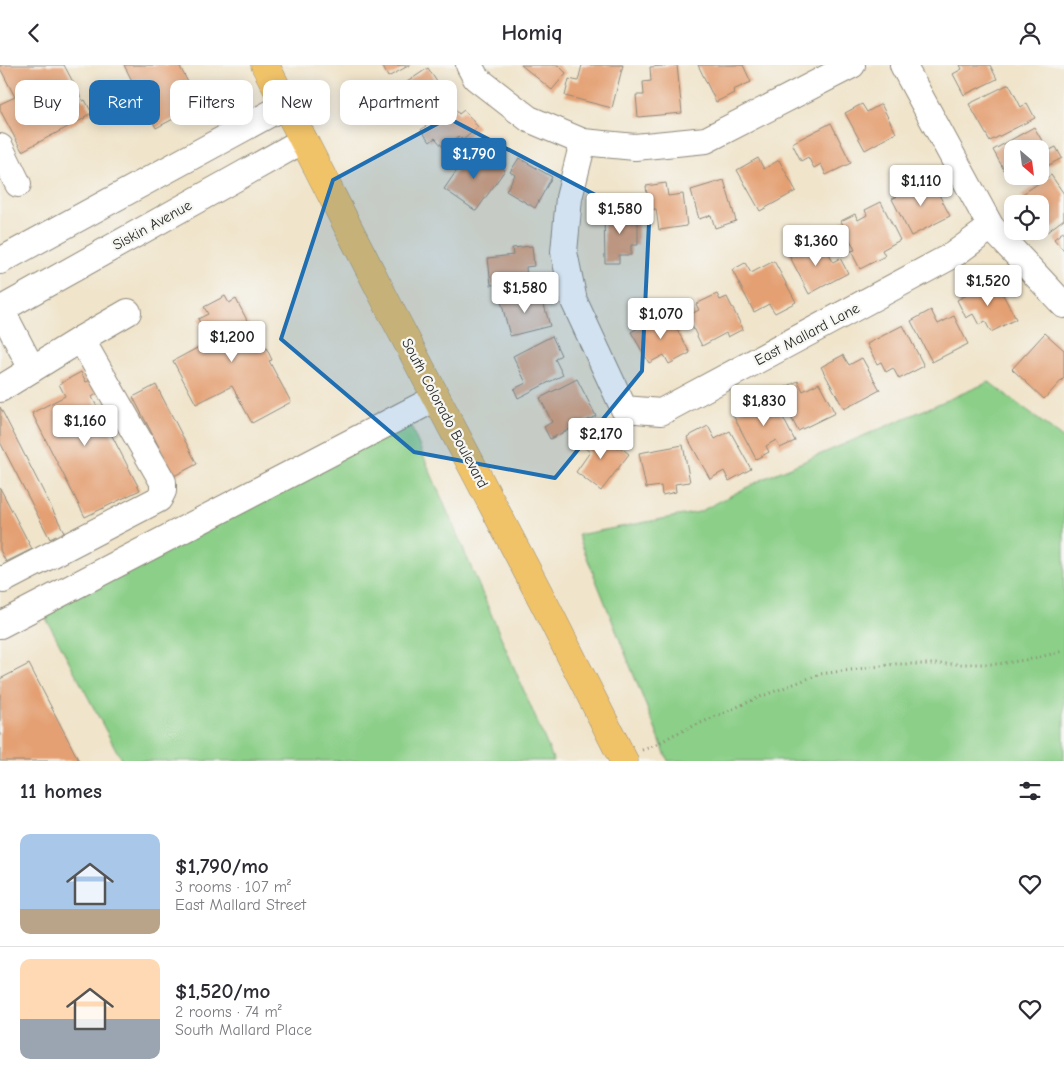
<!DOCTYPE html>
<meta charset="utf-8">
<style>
:root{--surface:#fff;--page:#f2f2f3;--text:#2b2b33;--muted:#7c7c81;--line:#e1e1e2;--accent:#1f6fb2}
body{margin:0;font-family:"Comic Neue",sans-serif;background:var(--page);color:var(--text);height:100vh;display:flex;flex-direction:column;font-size:19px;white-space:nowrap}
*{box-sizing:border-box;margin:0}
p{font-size:16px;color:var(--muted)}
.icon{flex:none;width:28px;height:28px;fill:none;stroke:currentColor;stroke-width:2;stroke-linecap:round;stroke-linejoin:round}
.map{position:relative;height:696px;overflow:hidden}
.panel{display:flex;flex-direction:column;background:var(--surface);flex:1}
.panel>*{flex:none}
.banner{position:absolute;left:15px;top:15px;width:500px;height:45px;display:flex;gap:10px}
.needle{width:32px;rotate:152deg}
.fabs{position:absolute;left:1004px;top:75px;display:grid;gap:10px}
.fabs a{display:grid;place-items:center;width:45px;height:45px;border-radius:10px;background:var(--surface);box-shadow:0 2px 12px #0003;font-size:25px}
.price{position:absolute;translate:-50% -42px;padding:0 11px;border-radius:5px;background:#fff;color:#222;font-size:16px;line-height:32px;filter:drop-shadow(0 1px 2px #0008)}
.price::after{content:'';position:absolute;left:50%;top:30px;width:15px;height:11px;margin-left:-8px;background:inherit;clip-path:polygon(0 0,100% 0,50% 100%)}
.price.selected{background:var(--accent);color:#fff}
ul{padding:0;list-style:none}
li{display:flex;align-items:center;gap:15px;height:125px;padding:0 20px}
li+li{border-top:1px solid var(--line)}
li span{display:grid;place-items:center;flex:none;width:140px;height:100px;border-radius:10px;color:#555}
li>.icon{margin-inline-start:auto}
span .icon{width:60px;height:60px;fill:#fffc;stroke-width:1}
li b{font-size:21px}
h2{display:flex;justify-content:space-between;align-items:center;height:60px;padding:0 20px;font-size:21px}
.pill{padding:0 18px;border-radius:10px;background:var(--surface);box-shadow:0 2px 12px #0003;font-size:18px;line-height:45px}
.pill.selected{background:var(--accent);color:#fff}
header{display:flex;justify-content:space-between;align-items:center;height:65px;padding:0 20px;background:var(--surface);font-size:22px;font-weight:600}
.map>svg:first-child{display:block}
.green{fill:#8bcf88;stroke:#5b7d5a}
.building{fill:#e4a073}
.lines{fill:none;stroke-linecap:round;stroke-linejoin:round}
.minor-casing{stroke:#8e887a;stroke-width:28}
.major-casing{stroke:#8e887a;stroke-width:29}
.path{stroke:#8e887a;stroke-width:3;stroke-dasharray:1 4;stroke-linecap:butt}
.minor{stroke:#fff;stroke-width:26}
.major{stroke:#f1c369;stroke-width:28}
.marked{fill:#1f6fb2;fill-opacity:0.2;stroke:#1f6fb2;stroke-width:4;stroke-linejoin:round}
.labels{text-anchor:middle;stroke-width:4.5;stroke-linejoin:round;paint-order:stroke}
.street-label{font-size:15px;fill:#2b2b2b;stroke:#f6f6f2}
</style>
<header><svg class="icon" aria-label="back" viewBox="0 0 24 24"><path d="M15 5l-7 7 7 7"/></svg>Homiq<svg class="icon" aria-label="person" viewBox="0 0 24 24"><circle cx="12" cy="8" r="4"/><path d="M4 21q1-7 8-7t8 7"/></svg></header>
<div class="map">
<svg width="1064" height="696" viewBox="0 0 1064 696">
<rect width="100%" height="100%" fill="#f6f6f2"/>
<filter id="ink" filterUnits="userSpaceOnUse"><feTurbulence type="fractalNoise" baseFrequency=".02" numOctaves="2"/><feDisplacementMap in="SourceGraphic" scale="10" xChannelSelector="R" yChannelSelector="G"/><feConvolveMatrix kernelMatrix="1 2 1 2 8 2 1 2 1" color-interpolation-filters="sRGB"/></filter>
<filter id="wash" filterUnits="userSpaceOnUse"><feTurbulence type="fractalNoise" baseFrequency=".0096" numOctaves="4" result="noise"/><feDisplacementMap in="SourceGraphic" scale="20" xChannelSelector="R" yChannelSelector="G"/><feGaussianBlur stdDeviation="1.12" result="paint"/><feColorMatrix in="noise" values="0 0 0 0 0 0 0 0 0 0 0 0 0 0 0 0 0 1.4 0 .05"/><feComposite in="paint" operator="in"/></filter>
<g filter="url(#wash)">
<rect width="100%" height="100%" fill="#f0e4ca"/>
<!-- green -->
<g class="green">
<path d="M989 317 1064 374V696H668L578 470 699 447 765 413Z"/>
<path d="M403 343 554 696H122L39 540Z"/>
</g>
<g id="blocks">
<!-- building -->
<g class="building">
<path d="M0 0H64L83 36 85 35 92 48 84 52 85 53 22 86 0 45V39L15 32 0 3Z"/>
<path d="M124 0H179L200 40 156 63Z"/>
<path d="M382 0H410L388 12Z"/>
<path d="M521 0H558L566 8 552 25Z"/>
<path d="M582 0H623L612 43 565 31 569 14 578 16Z"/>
<path d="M677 0 682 48 638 52 636 30H644L643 17 651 16 650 2Z"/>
<path d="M698 0H743L751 17 733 25 734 28 716 37Z"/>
<path d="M960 0H990L997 14 964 30 953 9 962 4Z"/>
<path d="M428 3 446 31 423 47 419 41 409 47 395 25Z"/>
<path d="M1009 19 1021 42 1027 38 1035 53 990 76 969 39Z"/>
<path d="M862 39 867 47 881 39 896 68 865 85 845 48Z"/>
<path d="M452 40 459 49 464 45 478 62 463 75 459 71 444 83 435 73 430 77 421 65Z"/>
<path d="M831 58 851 98 826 110 821 99 814 103 808 92 801 96 792 78Z"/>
<path d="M1034 62 1048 86 1056 82 1062 93 1040 105V84H1012V100L1004 105 993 85Z"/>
<path d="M471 85 484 94 486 91 505 105 476 146 444 124Z"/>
<path d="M519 93 552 112 535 143 506 126 515 110 510 107Z"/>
<path d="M758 93 764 104 779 95 796 126 760 146 737 105Z"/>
<path d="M1051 110 1064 129V154L1047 167 1040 157V139H1027L1021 130Z"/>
<path d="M931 114 950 151 911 171 892 134Z"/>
<path d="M724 115 736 156 715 163 711 150 699 154 691 125Z"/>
<path d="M666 118 668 131 683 129 687 161 659 165 656 144 649 145 646 121Z"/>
<path d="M881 137 900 175 882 185 885 191 860 204 851 186 855 185 841 156 855 149 858 155 867 150 865 145Z"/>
<path d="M604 147H638V180H631V190H619V198H605Z"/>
<path d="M1064 166V186L1054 174Z"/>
<path d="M813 175 818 186 826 182 833 197 840 193 848 208 809 229 788 188Z"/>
<path d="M532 181 534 201 526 202 527 217 491 220 488 193 513 190 512 183Z"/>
<path d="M774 196 796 237 775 248 769 239 754 247 732 205 745 198 751 208Z"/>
<path d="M995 215 1016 254 991 267 985 256 979 260 973 249 966 253 957 235Z"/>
<path d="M540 226 550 261 510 271 501 236Z"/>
<path d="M717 229 720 235 727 232 743 264 728 272 726 268 702 281 687 251 699 245 696 239Z"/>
<path d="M225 231 229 238 236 234 261 282 265 280 272 295 269 296 291 337 252 358 232 321 196 339 173 296 210 276 198 254 208 249 204 242Z"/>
<path d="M931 245 938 259 954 251 968 279 932 297 911 256Z"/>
<path d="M667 247 690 288 669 299 664 290 649 298 631 267Z"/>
<path d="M903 260 924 301 899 314 893 303 886 307 881 297 877 299 867 279Z"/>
<path d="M1045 268 1064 285V313L1044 334 1012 304Z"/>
<path d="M552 271 561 290 555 294 563 310 518 333 514 324 526 318 513 291Z"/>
<path d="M843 290 849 300 862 293 880 325 844 344 821 302Z"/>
<path d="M81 307 86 317 91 315 98 328 92 332 140 425 85 452 32 348 65 331 59 319Z"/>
<path d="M577 314 596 351 550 374 544 362 552 357 540 333Z"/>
<path d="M798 316 803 326 819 318 835 348 798 366 778 326Z"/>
<path d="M156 320 197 399 174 411 133 332Z"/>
<path d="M772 331 795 376 780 383 776 375 766 381 769 387 756 394 733 350Z"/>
<path d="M0 342 64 467 50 474 0 377Z"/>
<path d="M708 361 715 374 730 366 751 404 729 416 724 406 710 414 687 372Z"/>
<path d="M593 364 618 383 619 381 629 389 601 426 576 407 590 387 581 380Z"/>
<path d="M683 380 690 417 675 419 676 427 662 430 661 421 646 423 639 388Z"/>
<path d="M0 423 32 484 6 497 0 485Z"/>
<path d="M29 599 79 696H0V614Z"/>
</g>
</g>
</g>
<g filter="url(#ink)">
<use href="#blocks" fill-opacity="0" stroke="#8e887a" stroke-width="1"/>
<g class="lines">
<defs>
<g id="minor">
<path d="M469 0 476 13 529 54 583 77 635 82 706 75 852 0"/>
<path d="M903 0 991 162 1064 240"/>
<path d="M583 77 569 133 564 187 574 236 624 344 661 347 953 190 991 162"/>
<path d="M0 82 18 119"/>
<path d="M0 196 286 40"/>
<path d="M1 244 32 304"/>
<path d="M0 245 304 75"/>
<path d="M0 324 81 274 128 247"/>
<path d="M0 514 3 515 159 434 163 426V417L81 274"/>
<path d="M0 560 436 333"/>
</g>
<path id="major" d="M265 0 392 248 545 540 624 696"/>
</defs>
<!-- minor casing -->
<use href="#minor" class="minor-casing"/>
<!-- major casing -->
<use href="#major" class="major-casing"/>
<!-- path -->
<path class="path" d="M642 685 656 680 673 670 760 632 820 609 896 599H999L1031 594 1064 586"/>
<!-- minor -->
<use href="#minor" class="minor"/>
<!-- major -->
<use href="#major" class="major"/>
</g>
</g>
<!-- marked area -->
<path class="marked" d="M448 53 649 158 642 306 555 413 414 387 281 274 333 115Z"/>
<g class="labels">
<!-- street labels -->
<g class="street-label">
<text transform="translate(152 160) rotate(-29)" y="5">Siskin Avenue</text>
<text transform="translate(807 269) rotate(-28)" y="5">East Mallard Lane</text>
<text transform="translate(445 348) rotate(62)" y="5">South Colorado Boulevard</text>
</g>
</g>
</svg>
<div class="fabs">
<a><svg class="needle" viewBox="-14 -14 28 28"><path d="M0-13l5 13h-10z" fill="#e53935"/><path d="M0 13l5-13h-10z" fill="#7c7c81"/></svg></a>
<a><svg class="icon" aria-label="locate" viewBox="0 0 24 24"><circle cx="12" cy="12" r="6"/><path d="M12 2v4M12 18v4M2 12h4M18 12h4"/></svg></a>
</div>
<b class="price selected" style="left:474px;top:115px">$1,790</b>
<b class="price" style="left:921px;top:142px">$1,110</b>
<b class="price" style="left:620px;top:170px">$1,580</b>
<b class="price" style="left:816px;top:202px">$1,360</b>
<b class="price" style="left:988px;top:242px">$1,520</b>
<b class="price" style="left:525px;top:249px">$1,580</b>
<b class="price" style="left:661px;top:275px">$1,070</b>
<b class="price" style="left:232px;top:298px">$1,200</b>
<b class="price" style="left:764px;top:362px">$1,830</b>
<b class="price" style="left:85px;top:382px">$1,160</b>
<b class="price" style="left:601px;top:395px">$2,170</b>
<div class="banner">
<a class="pill">Buy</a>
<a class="pill selected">Rent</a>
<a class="pill">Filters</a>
<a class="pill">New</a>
<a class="pill">Apartment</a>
</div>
</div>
<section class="panel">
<h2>11 homes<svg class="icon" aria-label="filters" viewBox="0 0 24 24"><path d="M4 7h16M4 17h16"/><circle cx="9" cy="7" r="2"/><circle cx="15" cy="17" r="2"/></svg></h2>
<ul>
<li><span style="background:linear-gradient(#a9c7e8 75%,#b9a48a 0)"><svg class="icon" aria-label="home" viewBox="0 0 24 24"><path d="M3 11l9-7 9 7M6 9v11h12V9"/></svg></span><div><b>$1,790/mo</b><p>3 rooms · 107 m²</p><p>East Mallard Street</p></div><svg class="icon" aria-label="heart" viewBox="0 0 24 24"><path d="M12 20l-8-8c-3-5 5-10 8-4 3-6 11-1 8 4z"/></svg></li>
<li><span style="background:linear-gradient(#ffd9b3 60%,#9aa5b1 0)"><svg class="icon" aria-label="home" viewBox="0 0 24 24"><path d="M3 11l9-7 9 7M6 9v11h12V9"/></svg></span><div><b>$1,520/mo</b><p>2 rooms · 74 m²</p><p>South Mallard Place</p></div><svg class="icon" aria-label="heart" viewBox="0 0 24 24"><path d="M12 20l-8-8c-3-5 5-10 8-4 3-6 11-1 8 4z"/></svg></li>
</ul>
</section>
